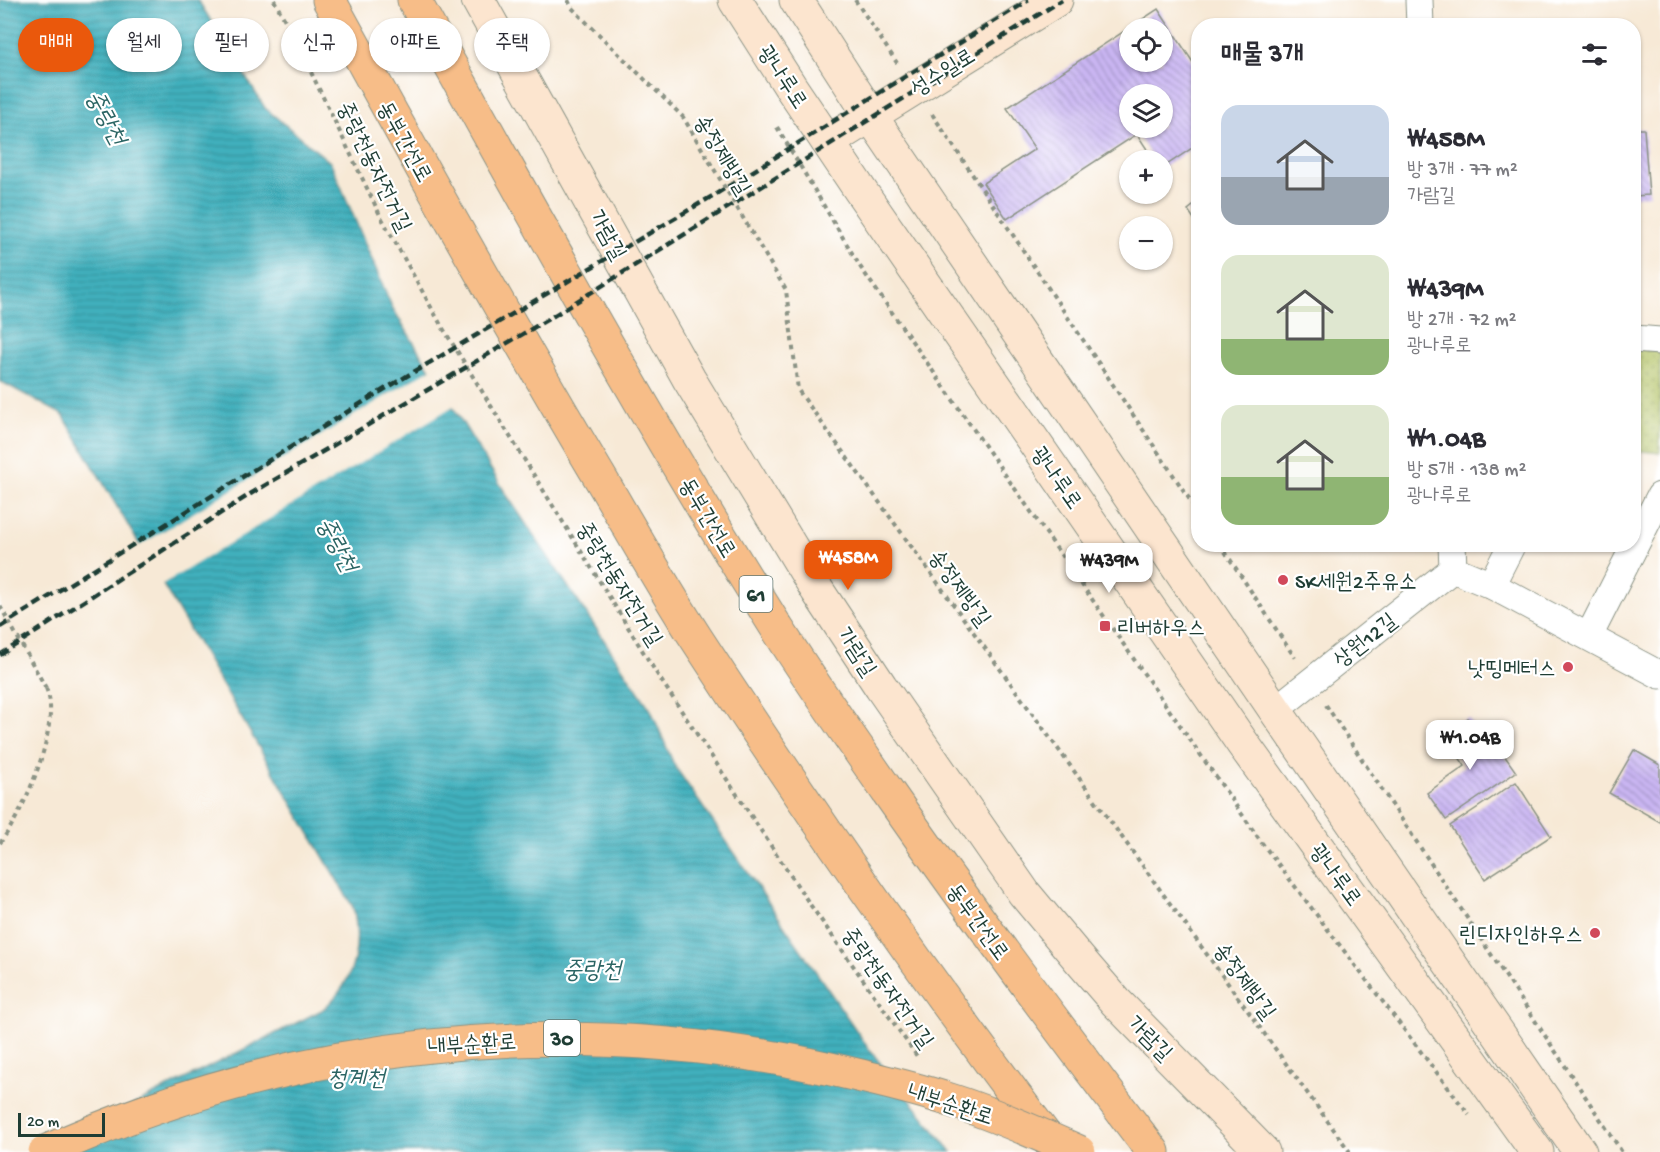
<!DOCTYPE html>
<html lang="ko">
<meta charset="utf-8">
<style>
:root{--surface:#fff;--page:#f7f7f7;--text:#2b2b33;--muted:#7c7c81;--accent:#ea580c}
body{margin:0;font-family:"Gochi Hand","Poor Story",sans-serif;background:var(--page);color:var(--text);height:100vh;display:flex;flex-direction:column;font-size:22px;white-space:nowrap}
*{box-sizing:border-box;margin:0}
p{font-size:20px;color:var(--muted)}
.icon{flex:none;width:33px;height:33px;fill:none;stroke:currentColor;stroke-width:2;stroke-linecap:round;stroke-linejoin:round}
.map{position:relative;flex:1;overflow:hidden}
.details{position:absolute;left:1191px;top:18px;width:450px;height:534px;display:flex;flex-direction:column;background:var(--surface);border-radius:24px;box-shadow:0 2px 4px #0004}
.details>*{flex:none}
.guide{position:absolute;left:18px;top:18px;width:570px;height:54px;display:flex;gap:12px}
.tools{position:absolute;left:1119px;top:18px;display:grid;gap:12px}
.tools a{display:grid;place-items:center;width:54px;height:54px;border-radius:50%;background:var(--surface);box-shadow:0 2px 4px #0004;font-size:30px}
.scale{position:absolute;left:18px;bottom:15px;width:87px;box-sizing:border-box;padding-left:6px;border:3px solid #1f3d34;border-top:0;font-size:16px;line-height:21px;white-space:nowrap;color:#1f3d34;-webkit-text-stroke:4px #fff;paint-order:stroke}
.price{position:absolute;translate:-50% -51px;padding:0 14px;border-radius:12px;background:#fff;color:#222;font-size:20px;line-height:39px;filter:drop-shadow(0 2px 3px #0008)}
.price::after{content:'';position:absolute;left:50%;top:36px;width:18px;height:14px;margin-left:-9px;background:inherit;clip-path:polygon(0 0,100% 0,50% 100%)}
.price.on{background:var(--accent);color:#fff}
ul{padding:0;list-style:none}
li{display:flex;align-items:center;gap:18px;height:150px;padding:0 30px}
li span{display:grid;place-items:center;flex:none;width:168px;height:120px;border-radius:18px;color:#555}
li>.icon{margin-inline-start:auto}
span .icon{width:72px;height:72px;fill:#fffc;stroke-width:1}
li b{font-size:26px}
h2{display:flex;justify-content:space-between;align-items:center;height:72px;padding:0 30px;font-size:26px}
.pill{padding:0 21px;border-radius:27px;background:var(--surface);box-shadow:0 2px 4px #0004;font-size:21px;line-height:54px}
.pill.on{background:var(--accent);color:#fff}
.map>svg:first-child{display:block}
.park{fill:url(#park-dots);stroke:#6a804d;stroke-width:1.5}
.water{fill:url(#water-rules);stroke:#307678;stroke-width:1.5}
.pier{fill:#f7e9d6}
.building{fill:url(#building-back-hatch);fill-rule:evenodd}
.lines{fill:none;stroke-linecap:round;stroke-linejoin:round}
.street-casing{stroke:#8b9385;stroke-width:29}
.secondary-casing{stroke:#8b9385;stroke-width:35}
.highway-casing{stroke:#8b9385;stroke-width:35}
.path{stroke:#8b9385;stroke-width:4;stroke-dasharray:4.5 4.5;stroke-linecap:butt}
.street{stroke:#fff;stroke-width:27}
.secondary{stroke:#fce5cf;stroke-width:33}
.highway{stroke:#f7bd88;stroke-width:33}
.rail{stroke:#1f3d34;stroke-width:4.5;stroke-dasharray:9 4.5;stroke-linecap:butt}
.highway-bridge-casing{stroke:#8b9385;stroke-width:35;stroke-linecap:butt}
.path-bridge{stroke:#8b9385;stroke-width:4;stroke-dasharray:4.5 4.5;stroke-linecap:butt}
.highway-bridge{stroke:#f7bd88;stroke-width:33}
.poi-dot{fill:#d1495b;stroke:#fff;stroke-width:2}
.labels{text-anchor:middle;stroke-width:4.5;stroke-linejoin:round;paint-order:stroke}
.shield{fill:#fff;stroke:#627771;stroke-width:1.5}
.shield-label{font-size:21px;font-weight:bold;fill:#1f3d34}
.street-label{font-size:22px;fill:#1f3d34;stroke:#fff}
.poi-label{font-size:22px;fill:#1f3d34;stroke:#fff;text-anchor:start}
.water-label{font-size:24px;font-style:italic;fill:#2b6564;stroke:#fff}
</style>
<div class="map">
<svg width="1660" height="1152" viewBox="0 0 1660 1152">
<defs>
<pattern id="park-dots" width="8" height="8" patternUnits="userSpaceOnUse" patternTransform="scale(1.5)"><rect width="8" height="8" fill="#b4c366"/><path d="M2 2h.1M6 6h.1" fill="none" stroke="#92a055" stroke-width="1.8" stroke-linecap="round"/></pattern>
<pattern id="water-rules" width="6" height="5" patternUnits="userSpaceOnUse" patternTransform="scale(1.5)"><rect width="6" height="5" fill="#41b0bd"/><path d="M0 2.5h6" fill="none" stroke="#36909a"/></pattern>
<pattern id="building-back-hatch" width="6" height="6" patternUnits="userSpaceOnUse" patternTransform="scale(1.5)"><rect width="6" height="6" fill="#cab6f3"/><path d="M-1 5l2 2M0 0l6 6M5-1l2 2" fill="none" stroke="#a395c6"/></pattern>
</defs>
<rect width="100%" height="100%" fill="#fff"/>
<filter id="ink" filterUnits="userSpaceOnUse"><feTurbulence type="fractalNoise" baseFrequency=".0167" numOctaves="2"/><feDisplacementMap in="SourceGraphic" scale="12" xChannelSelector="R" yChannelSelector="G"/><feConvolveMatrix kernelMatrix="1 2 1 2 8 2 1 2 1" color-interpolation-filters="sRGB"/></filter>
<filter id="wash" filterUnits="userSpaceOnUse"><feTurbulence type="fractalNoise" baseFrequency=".008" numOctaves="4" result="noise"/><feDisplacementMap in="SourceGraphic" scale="24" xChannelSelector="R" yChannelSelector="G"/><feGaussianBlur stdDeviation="1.35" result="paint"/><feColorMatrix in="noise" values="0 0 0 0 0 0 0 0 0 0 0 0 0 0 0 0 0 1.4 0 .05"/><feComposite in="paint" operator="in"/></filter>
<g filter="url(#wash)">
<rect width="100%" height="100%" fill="#f7e9d6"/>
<!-- park -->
<path class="park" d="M1634 348 1660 351V453L1634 450Z"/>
<!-- water -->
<path class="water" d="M0 0H198L265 108 331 163 392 307 506 494 651 710 674 765 869 1049 952 1152H40L322 1010C355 983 362 947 353 907L63 415 0 381Z"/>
<!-- pier -->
<path class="pier" d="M432 368 455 405 160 586 137 547Z"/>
<g id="blocks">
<!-- building -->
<g class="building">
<path d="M1158 9 1198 70V144L1162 168V160H1154L1137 134 1007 219 983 183 1035 149 1007 108ZM1130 28H1162V62H1130ZM1130 94H1162V128H1130Z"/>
<path d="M1634 129H1644L1649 195 1634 196Z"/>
<path d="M1198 202V225L1188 210Z"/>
<path d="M1468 718 1490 750 1497 745 1516 772 1446 820 1427 793 1465 766 1444 735Z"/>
<path d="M1634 750 1660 765V822L1609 793Z"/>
<path d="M1516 782 1551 836 1485 879 1450 826Z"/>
</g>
</g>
</g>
<g filter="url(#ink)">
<use href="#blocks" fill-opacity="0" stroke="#8b9385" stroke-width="1.5"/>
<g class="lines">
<defs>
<g id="street">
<path d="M1419 0 1420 26"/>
<path d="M1634 339 1660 341"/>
<path d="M1452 544 1453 569"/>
<path d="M1491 585 1512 544"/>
<path d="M1589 636 1660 496"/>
<path d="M1275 710 1453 569 1491 585 1660 675"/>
</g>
<g id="secondary">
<path d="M478 0 689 379 817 590 881 687 1024 893 1079 959 1116 1002 1263 1152"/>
<path d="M735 0 790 86 860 190 1243 744 1537 1152"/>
<path d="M796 0 870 115 1275 710 1580 1152"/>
<path d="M828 142 1056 0"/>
</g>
<g id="highway">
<path d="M329 0C419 164 509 326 605 486 635 537 664 589 696 638 809 812 928 981 1053 1146"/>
<path d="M414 0C528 205 641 410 765 609 803 671 846 731 888 792 973 914 1062 1033 1153 1152"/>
</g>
</defs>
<!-- street casing -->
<use href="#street" class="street-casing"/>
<!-- secondary casing -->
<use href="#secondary" class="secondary-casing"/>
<!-- highway casing -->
<use href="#highway" class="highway-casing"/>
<!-- path -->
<g class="path">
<path d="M274 0 293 35 380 215 441 325 657 674 809 903 919 1059"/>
<path d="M568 0 572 8 683 117 786 290 798 390 1350 1152"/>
<path d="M855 0 897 63"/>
<path d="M932 114 1198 512"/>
<path d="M777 127 861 268 1262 843 1469 1115"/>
<path d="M1220 544 1295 658"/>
<path d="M1326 705 1622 1152"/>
<path d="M0 843C24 811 52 745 50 705 50 699 48 693 46 688"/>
</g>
<!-- street -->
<use href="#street" class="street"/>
<!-- secondary -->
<use href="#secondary" class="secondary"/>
<!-- highway -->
<use href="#highway" class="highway"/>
<!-- rail -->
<g class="rail">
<path d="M0 627 373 396 716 194 1029 0"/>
<path d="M0 655 252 493 550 318 1062 0"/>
</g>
<defs>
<path id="highway-bridge" d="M45 1152C293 1039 564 1010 831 1069 870 1078 911 1087 950 1100 994 1114 1037 1133 1079 1152"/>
</defs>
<!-- highway-bridge casing -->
<use href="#highway-bridge" class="highway-bridge-casing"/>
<!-- path-bridge -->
<path class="path-bridge" d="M0 606 46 688"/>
<!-- highway-bridge -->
<use href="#highway-bridge" class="highway-bridge"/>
</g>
</g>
<!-- markers -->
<g class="poi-dot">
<circle cx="1283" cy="580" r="6"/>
<rect x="1099" y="620" width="12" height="12" rx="3"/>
<circle cx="1568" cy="667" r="6"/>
<circle cx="1595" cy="933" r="6"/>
</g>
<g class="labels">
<!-- shield labels -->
<g class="shield">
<rect x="739.5" y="576" width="33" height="36" rx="4.5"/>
<rect x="544" y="1020" width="36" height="36" rx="4.5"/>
</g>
<g class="shield-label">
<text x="756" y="601">61</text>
<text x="562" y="1045">30</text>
</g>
<!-- street labels -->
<g class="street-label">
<text transform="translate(942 71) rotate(-32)" y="8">성수일로</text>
<text transform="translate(784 76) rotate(57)" y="8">광나루로</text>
<text transform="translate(406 141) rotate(61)" y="8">동부간선로</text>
<text transform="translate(724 154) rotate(59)" y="8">송정제방길</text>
<text transform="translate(376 166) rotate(64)" y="8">중랑천동자전거길</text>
<text transform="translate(609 234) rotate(61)" y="8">가람길</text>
<text transform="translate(1058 477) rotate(55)" y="8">광나루로</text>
<text transform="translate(709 517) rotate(59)" y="8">동부간선로</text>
<text transform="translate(621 583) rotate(58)" y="8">중랑천동자전거길</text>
<text transform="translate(961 587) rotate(54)" y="8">송정제방길</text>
<text transform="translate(1364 639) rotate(-38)" y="8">상원12길</text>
<text transform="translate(858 651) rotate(57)" y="8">가람길</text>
<text transform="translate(1337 874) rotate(54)" y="8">광나루로</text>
<text transform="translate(979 921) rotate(54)" y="8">동부간선로</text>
<text transform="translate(1246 980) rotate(54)" y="8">송정제방길</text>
<text transform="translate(889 987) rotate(55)" y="8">중랑천동자전거길</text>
<text transform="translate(1151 1037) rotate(45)" y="8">가람길</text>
<text transform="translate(472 1043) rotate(-4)" y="8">내부순환로</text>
<text transform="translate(951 1103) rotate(18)" y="8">내부순환로</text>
</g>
<!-- poi labels -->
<g class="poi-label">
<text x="1295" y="588">SK세원2주유소</text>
<text x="1117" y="634">리버하우스</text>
<text x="1556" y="675" text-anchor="end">낫띵메터스</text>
<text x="1583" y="941" text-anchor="end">린디자인하우스</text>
</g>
<!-- water labels -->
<g class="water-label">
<text transform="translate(107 117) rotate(62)" y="8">중랑천</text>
<text transform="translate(338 544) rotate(62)" y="8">중랑천</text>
<text x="592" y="977">중랑천</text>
<text x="356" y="1085">청계천</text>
</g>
</g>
</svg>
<div class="tools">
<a><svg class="icon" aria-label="locate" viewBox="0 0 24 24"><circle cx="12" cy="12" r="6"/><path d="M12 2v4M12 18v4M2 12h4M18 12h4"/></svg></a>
<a><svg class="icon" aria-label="layers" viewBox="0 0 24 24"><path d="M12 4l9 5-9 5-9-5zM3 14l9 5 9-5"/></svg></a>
<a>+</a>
<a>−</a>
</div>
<div class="scale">20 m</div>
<b class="price on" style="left:848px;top:591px">₩458M</b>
<b class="price" style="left:1109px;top:594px">₩439M</b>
<b class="price" style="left:1470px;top:771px">₩1.04B</b>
<div class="guide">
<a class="pill on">매매</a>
<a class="pill">월세</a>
<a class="pill">필터</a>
<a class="pill">신규</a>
<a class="pill">아파트</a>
<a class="pill">주택</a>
</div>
<section class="details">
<h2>매물 3개<svg class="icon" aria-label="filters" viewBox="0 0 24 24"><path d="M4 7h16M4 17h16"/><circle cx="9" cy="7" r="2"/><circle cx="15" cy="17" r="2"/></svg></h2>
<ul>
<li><span style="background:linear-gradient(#c9d6e8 60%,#9aa5b1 0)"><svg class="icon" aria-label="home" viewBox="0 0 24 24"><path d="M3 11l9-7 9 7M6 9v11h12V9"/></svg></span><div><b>₩458M</b><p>방 3개 · 77 m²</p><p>가람길</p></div></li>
<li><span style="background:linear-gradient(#dfe7d0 70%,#8fb573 0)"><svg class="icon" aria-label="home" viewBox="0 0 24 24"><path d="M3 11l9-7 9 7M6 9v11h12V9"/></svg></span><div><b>₩439M</b><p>방 2개 · 72 m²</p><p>광나루로</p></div></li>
<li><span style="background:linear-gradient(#dfe7d0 60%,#8fb573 0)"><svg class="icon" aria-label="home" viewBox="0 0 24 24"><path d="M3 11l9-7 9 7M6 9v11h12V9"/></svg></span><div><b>₩1.04B</b><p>방 5개 · 138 m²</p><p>광나루로</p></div></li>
</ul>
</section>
</div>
